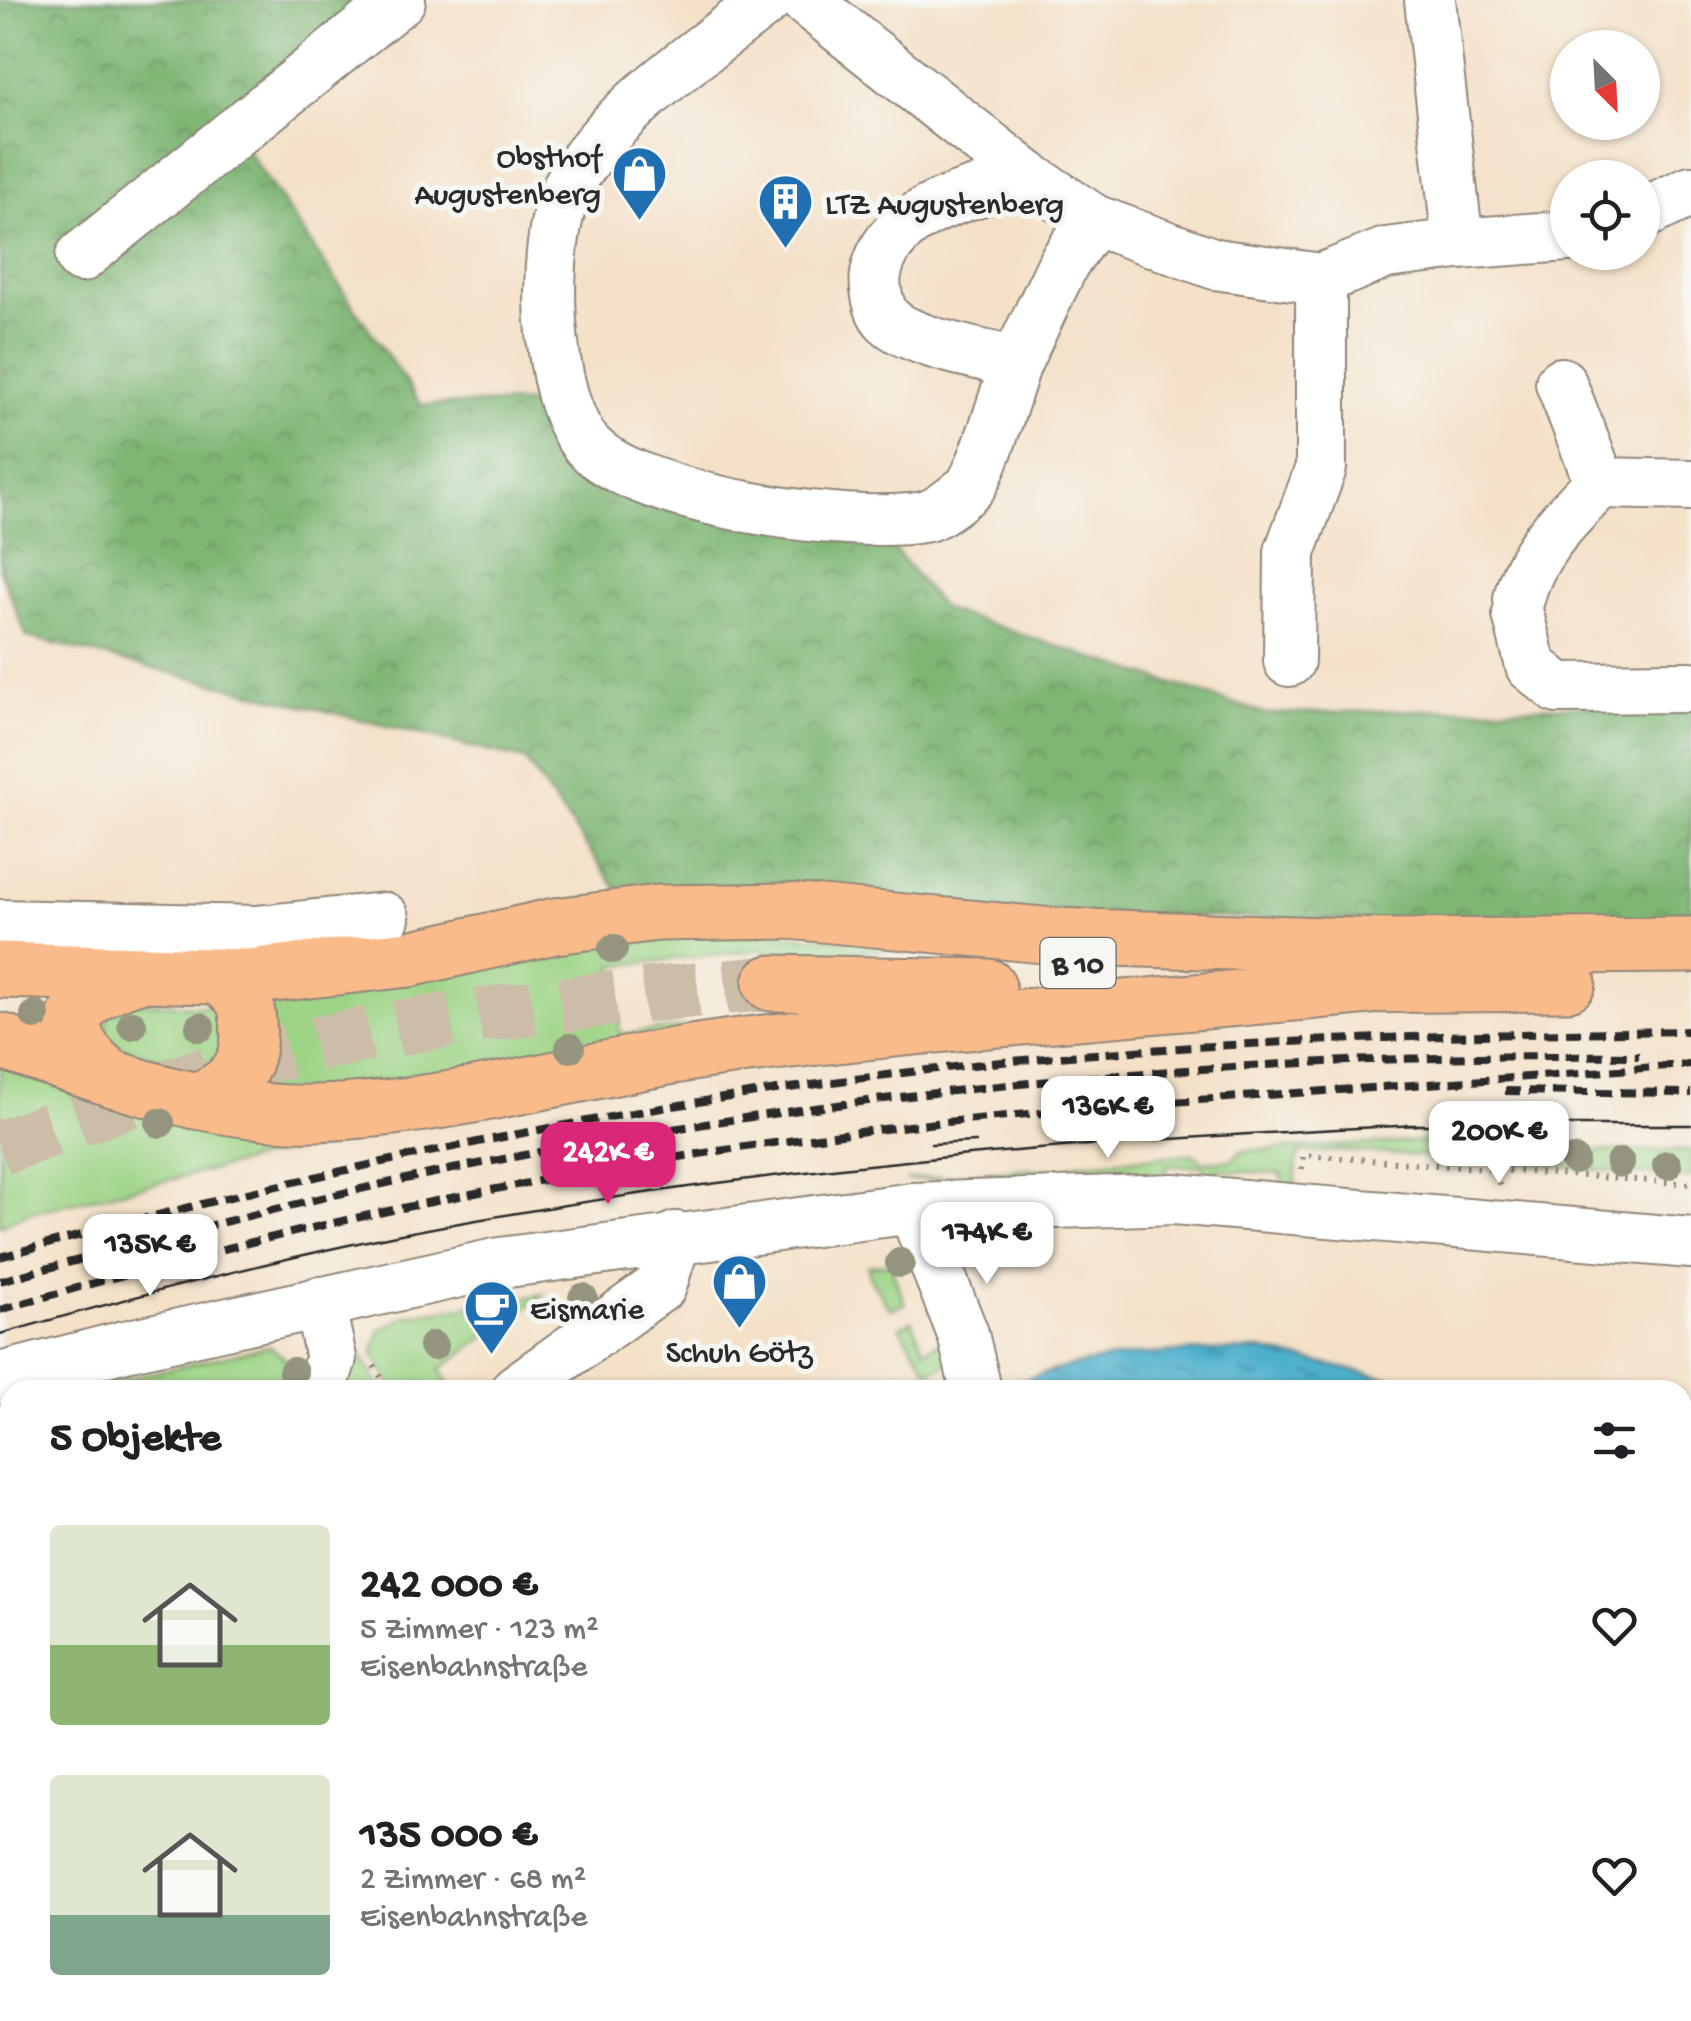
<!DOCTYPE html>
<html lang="de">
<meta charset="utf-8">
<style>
:root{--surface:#fff;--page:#f2f2f2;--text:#202124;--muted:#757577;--accent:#db2777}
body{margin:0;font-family:"Gochi Hand",sans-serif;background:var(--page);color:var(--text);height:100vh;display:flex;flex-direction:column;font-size:38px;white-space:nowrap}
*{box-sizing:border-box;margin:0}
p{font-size:32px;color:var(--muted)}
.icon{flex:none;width:55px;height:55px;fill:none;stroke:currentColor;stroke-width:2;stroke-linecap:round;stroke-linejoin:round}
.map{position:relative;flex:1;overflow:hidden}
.sheet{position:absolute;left:0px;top:1380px;width:1692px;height:642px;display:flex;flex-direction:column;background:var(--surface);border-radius:30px 30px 0 0;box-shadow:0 2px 8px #0004}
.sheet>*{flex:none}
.needle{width:65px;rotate:156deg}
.buttons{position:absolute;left:1550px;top:30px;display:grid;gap:20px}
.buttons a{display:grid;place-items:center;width:110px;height:110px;border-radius:50%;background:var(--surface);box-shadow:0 2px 8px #0004;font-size:50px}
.price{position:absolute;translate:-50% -85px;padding:0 22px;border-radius:20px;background:#fff;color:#222;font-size:32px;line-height:65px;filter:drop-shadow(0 2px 5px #0008)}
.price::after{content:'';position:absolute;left:50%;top:60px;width:30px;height:22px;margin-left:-15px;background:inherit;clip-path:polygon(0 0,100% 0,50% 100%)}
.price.current{background:var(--accent);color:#fff}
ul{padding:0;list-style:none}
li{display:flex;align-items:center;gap:30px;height:250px;padding:0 50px}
li span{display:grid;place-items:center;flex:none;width:280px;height:200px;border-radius:10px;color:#555}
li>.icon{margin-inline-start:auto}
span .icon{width:120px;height:120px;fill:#fffc;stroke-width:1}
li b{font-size:42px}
h2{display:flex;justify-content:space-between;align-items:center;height:120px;padding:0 50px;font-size:42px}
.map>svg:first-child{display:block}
.green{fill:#9ed486;stroke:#648058;stroke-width:2.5}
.forest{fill:url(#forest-crowns);stroke:#54704f;stroke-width:2.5}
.water{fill:url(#water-ripples);stroke:#3c6e7c;stroke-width:2.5}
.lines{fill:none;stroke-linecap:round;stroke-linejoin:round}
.highway-tunnel{stroke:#ccbda9;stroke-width:55;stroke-dasharray:55 28;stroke-linecap:butt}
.minor-casing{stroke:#90867a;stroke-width:54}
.highway-casing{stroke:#90867a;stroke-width:59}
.path{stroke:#90867a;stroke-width:6;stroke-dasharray:2.5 8;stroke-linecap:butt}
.minor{stroke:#fff;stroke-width:50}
.highway{stroke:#fabb8b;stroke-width:55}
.tram{stroke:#2b2b2b;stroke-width:2.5}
.rail{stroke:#2b2b2b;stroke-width:8;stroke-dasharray:15 8;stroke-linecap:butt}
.tree{fill:#95947e}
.labels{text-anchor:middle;stroke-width:10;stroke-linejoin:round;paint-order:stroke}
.shield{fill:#f6f6f2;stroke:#686867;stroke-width:2.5}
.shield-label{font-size:30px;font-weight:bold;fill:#2b2b2b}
.poi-label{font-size:32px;fill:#2b2b2b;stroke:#f6f6f2;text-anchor:start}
</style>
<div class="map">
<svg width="1691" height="2021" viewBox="0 0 1691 2021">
<defs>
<pattern id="forest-crowns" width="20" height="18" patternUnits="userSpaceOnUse" patternTransform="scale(2.5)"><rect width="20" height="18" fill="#7eb673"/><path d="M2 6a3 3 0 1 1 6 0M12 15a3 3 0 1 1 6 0" fill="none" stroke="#67945f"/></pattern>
<pattern id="water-ripples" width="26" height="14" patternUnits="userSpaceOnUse" patternTransform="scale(2.5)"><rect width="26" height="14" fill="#4eb0cd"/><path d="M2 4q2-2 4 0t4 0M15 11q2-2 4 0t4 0" fill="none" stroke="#418fa7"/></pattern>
</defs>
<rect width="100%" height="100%" fill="#f6f6f2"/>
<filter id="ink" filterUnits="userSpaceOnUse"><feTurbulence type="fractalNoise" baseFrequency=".01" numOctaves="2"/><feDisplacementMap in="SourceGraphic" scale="20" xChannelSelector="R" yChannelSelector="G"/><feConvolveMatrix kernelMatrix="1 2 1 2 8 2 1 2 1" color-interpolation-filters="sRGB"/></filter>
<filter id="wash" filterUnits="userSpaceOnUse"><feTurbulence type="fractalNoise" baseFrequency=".0048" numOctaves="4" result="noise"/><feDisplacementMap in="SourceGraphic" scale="40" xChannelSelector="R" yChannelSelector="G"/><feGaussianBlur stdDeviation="2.25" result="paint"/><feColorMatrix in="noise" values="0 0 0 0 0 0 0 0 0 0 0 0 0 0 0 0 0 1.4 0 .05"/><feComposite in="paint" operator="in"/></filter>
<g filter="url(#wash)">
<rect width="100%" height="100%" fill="#f4e1c8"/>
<!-- green -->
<g class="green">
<path d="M679 926 944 948 768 954 766 949 613 966 620 1034 774 1018V1013L951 1004 265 1097 254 1079 268 999Z"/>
<path d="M132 1002 212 1007 222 1016 228 1049 202 1069 193 1070 123 1048 106 1035 107 1017Z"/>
<path d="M0 1051 296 1139V1150L25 1214 0 1226Z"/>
<path d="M1448 1140 1494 1152 1492 1161 1344 1151 1298 1153 1295 1186 1282 1185V1174L1216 1170 1214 1180 1204 1179 1203 1166H1166L1167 1180 1071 1176 906 1180 1021 1169 1063 1170 1076 1164 1192 1154 1204 1162 1232 1160 1241 1151Z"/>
<path d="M1691 1150V1178L1506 1162 1508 1152Z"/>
<path d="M917 1260 892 1270 905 1304 890 1309 870 1278 868 1266Z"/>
<path d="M545 1294 440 1369 453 1390H395L373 1354 380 1330 406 1316Z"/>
<path d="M912 1321 924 1350 948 1340 955 1361 929 1372 900 1327Z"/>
<path d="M269 1346 303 1372 292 1390H76Z"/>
<path d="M357 1353 360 1354 382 1390H342Z"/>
<path d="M10 1457V1541L9 1542 0 1512V1466Z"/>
</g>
<!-- forest -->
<path class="forest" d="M0 0H348L354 6 227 121 421 405 532 403 597 481 891 545 943 609 1266 714 1691 703V920L1459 923 627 903 525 760 27 637 0 570Z"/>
<!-- water -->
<g class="water">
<path d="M1261 1350 1443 1390H1000C1081 1352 1173 1351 1261 1350Z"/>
<path d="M1682 1430 1691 1431V1507L1683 1506Z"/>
<path d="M10 1843V2012L21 2013 15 2021H0V1878Z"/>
</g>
</g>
<g filter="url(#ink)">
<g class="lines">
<!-- highway-tunnel -->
<path class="highway-tunnel" d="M0 1148C104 1110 209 1067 318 1044 467 1012 619 997 771 983"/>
<defs>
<g id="minor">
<path d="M767 0C700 54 612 108 569 185 539 241 544 400 589 447 641 501 851 530 923 517 937 515 957 498 968 489 981 478 1008 385 1016 363"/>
<path d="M805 0 1027 176 1094 220 1215 264 1321 279 1386 253 1458 244"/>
<path d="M1430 0 1458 244 1568 236"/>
<path d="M1027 176C972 195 888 208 876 274 874 286 878 309 886 318 907 343 984 354 1016 363L1064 262 1094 220"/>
<path d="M1642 214 1691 191"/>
<path d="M81 257 400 0"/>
<path d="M1561 383 1600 483 1691 485"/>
<path d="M1519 599C1530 551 1567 517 1600 483"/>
<path d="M1518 614 1531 666 1558 688 1691 687"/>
<path d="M1289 661 1290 552 1321 468V279"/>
<path d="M0 925 256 931 384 918"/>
<path d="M913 1208 963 1334 976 1390"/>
<path d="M319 1302 331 1358 321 1390"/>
<path d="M0 1378 125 1346 500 1263 913 1208 1174 1199 1691 1243"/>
<path d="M516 1390 661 1286 676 1237"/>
<path d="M1682 1600 1691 1593"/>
<path d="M0 1646 10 1640"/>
<path d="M1682 1674 1691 1681"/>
<path d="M0 1744 10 1737"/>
<path d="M782 2012 788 2021"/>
<path d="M875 2012 880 2021"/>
<path d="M1126 2012 1127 2021"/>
<path d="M1600 2012 1603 2021"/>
<path d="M702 2021 715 2012"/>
<path d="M1401 2021 1419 2012"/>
</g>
<g id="highway">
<path d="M0 970 247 977 409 959 555 926 658 913 789 911 1053 936 1385 947 1691 945"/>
<path d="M771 983 988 987"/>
<path d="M1339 985 1568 983"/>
<path d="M0 1041C101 1075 207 1116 315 1113 461 1109 603 1062 748 1045 956 1020 1164 1006 1372 986"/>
<path d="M112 1079C48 1030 70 996 138 975"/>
<path d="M195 1101C248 1083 256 1049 244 998L220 976"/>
</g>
</defs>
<!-- minor casing -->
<use href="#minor" class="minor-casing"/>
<!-- highway casing -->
<use href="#highway" class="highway-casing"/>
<!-- path -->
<g class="path">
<path d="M1302 1170 1303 1155 1691 1184"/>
<path d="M1499 1185 1502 1136"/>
<path d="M374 1366 389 1390"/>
<path d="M0 1436 10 1444"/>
<path d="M0 1457 10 1452"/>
<path d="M0 1556 10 1579"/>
<path d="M1682 1929 1691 1905"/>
<path d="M1682 1938 1691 1935"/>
<path d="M1344 2012 1346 2021"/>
<path d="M959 2021 974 2012"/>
</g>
<!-- minor -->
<use href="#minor" class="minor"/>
<!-- highway -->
<use href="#highway" class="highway"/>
<!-- tram -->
<g class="tram">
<path d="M1406 1125H1691"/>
<path d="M931 1144 976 1142"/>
<path d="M0 1334C131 1297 263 1262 396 1235 732 1169 1077 1141 1418 1125"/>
</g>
<!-- rail -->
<g class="rail">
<path d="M1505 1091 1691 1093"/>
<path d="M0 1257C332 1165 669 1095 1012 1061 1238 1040 1464 1034 1691 1031"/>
<path d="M0 1281C150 1241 301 1200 453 1169 843 1090 1241 1053 1639 1056"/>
<path d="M0 1310C323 1214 661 1149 996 1117 1227 1095 1460 1084 1691 1064"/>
</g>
</g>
<!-- trees -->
<g class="tree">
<circle cx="613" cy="949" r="15"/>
<circle cx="35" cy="1015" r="15"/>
<circle cx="132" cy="1025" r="15"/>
<circle cx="200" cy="1027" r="15"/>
<circle cx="570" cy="1048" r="15"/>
<circle cx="160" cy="1123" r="15"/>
<circle cx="1574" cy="1160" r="15"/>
<circle cx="1620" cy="1163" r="15"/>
<circle cx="1667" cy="1165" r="15"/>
<circle cx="900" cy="1263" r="15"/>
<circle cx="583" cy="1298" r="15"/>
<circle cx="433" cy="1346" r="15"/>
<circle cx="293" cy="1372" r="15"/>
</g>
</g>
<!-- icons -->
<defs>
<symbol id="shop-pin" viewBox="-11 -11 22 30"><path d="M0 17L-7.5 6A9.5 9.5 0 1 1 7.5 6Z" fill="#1f6fb2" stroke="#f6f6f2"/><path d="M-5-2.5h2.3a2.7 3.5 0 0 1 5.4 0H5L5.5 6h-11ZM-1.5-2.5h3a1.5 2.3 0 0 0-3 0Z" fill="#fff"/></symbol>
<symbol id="building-pin" viewBox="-11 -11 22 30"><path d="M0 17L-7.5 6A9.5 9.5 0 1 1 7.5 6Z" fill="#1f6fb2" stroke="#f6f6f2"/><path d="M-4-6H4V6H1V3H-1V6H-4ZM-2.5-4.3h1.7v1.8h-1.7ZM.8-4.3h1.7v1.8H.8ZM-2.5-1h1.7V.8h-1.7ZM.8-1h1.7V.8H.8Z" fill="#fff"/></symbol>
<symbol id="cafe-pin" viewBox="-11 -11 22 30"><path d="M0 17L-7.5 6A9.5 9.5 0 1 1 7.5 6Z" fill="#1f6fb2" stroke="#f6f6f2"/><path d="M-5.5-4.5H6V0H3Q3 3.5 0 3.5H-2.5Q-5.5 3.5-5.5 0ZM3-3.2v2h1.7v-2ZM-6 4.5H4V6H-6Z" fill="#fff"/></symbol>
</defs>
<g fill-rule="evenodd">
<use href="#shop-pin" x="608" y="142" width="63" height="86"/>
<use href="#building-pin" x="754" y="170" width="63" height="86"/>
<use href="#shop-pin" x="708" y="1250" width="63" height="86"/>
<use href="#cafe-pin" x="460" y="1276" width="63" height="86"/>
</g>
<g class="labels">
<!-- shield labels -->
<rect class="shield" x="1040.5" y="938" width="75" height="50" rx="8"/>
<g class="shield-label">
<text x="1078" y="973">B 10</text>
</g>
<!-- poi labels -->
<g class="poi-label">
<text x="601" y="166" text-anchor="end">Obsthof<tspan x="601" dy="37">Augustenberg</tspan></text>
<text x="825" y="213">LTZ Augustenberg</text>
<text x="530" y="1318">Eismarie</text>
<text x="739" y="1361" text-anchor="middle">Schuh Götz</text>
</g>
</g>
</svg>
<div class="buttons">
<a><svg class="needle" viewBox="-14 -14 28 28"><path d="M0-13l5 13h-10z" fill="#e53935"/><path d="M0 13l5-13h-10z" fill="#757577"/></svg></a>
<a><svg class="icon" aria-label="locate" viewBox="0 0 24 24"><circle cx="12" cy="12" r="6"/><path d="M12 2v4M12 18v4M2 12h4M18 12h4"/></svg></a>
</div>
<b class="price" style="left:1108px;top:1161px">136K €</b>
<b class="price" style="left:1499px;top:1186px">200K €</b>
<b class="price current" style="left:608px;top:1207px">242K €</b>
<b class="price" style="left:987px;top:1287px">174K €</b>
<b class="price" style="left:150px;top:1299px">135K €</b>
<section class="sheet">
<h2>5 Objekte<svg class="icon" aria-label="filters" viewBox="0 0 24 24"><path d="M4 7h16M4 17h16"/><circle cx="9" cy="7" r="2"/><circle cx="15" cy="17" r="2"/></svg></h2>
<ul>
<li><span style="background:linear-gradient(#dfe7d0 60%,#8fb573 0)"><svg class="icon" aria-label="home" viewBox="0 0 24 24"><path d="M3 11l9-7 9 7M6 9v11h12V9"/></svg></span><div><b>242 000 €</b><p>5 Zimmer · 123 m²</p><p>Eisenbahnstraße</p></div><svg class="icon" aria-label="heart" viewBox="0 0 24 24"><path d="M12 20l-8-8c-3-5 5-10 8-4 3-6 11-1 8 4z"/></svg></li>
<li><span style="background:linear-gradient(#dfe7d0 70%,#7fa58c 0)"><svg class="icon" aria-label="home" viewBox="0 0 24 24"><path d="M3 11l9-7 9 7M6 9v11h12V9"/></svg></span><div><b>135 000 €</b><p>2 Zimmer · 68 m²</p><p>Eisenbahnstraße</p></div><svg class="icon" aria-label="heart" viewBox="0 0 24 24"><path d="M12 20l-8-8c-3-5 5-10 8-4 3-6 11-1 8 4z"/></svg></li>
</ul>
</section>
</div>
